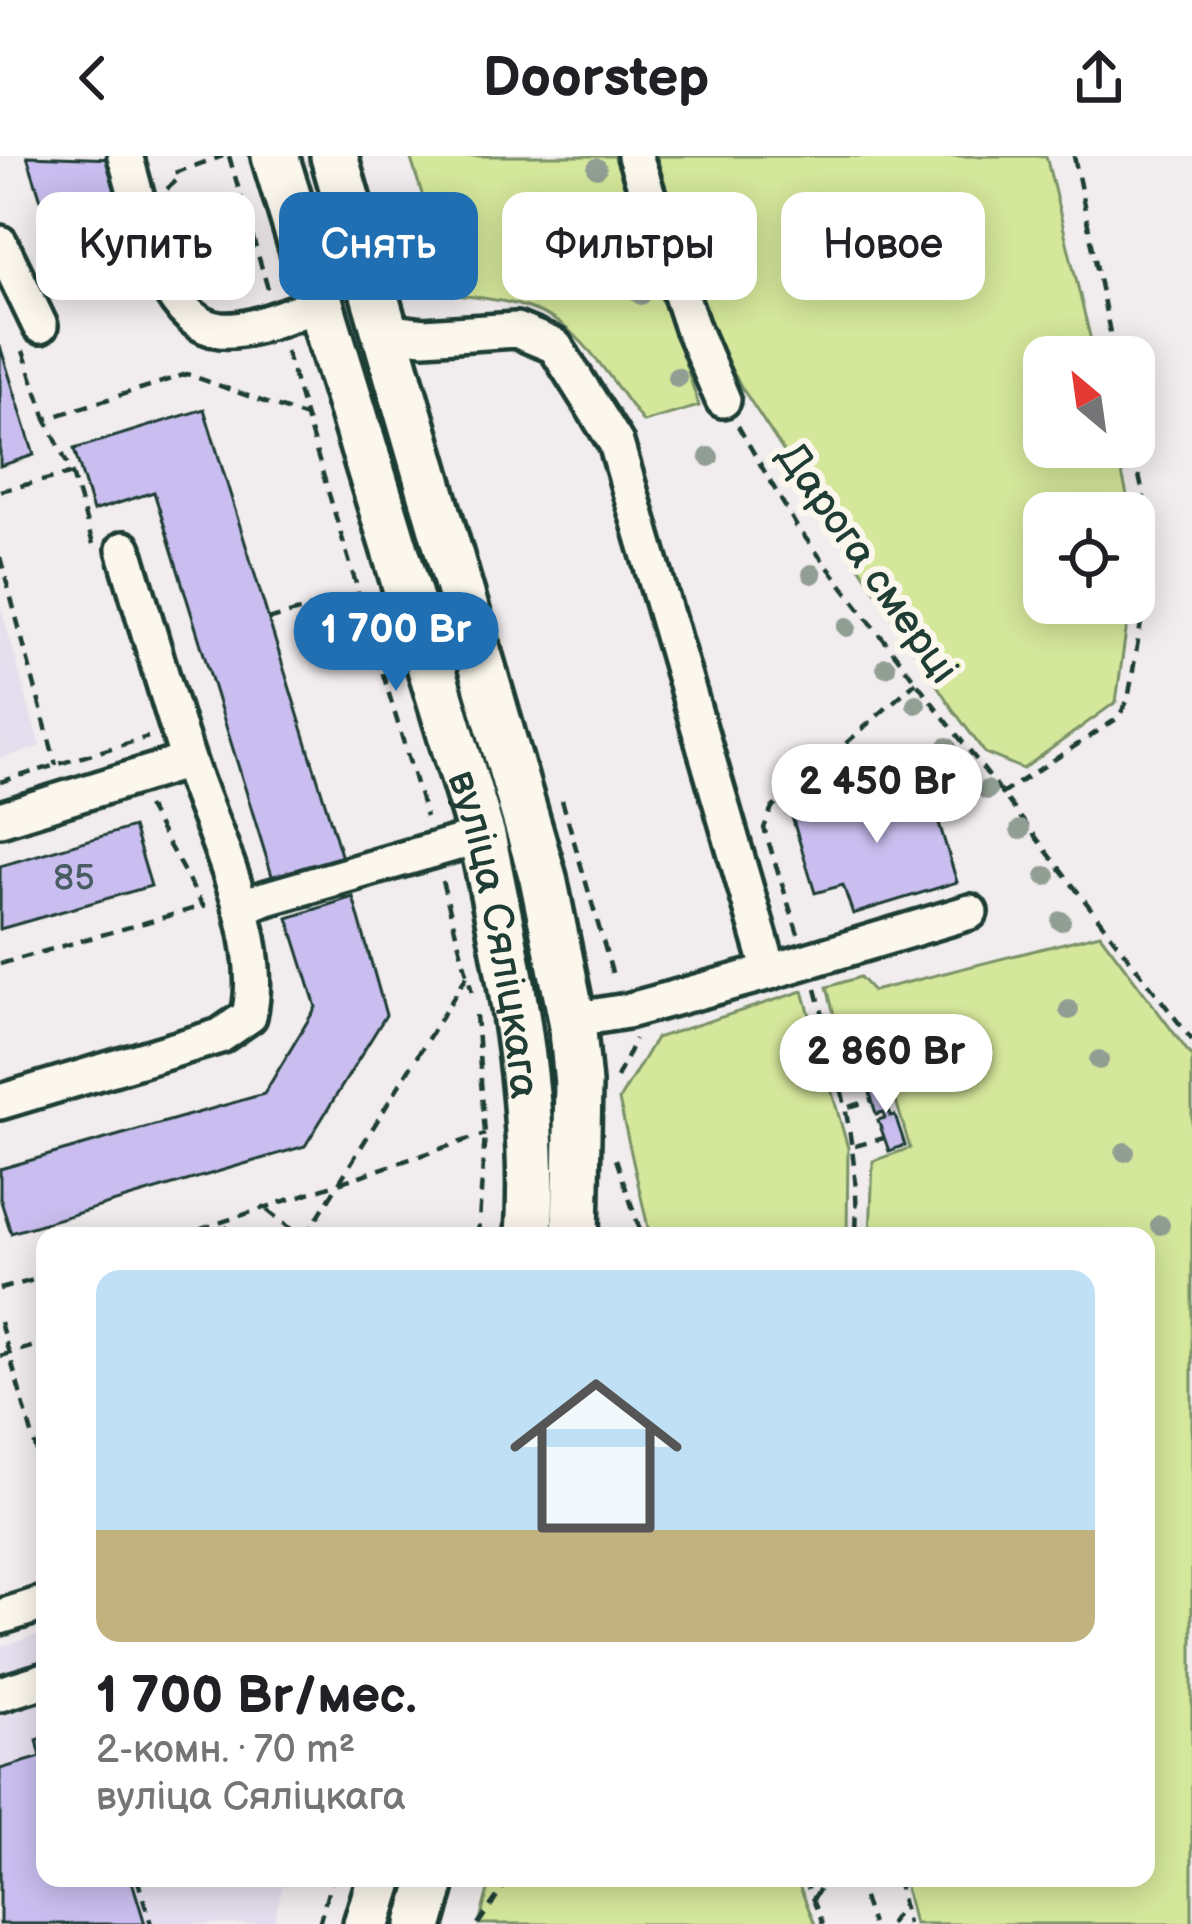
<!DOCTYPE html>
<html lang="ru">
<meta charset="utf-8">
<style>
:root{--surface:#fff;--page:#f2f2f2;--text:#202124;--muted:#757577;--accent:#1f6fb2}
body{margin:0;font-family:"Balsamiq Sans",sans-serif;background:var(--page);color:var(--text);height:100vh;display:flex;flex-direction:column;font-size:45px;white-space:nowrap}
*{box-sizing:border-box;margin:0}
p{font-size:39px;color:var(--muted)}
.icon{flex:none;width:66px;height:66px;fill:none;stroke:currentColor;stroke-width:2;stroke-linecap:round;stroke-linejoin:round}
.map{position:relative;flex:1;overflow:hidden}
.sheet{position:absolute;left:36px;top:1071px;width:1119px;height:660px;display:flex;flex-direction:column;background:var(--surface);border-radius:24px;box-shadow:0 6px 30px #0003}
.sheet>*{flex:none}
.guide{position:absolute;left:36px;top:36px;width:1122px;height:108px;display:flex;gap:24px}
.needle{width:78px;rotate:331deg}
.fabs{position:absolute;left:1023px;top:180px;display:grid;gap:24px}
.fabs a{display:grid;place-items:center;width:132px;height:132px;border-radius:24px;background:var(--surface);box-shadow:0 6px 30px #0003;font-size:60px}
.price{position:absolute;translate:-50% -102px;padding:0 27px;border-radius:42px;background:#fff;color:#222;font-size:39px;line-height:78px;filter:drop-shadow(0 3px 6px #0008)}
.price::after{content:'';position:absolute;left:50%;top:72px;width:36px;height:27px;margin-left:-18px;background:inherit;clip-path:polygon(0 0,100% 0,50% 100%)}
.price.active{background:var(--accent);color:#fff}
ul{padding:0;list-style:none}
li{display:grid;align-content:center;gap:24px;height:636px;padding:0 60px}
li span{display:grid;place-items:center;height:372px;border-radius:24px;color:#555}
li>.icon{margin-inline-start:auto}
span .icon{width:216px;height:216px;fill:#fffc;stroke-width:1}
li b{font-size:51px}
.tag{padding:0 42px;border-radius:24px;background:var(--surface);box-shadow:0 6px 30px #0003;font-size:42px;line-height:108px}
.tag.active{background:var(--accent);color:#fff}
header{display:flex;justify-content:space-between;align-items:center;height:156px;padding:0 60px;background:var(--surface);font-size:54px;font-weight:700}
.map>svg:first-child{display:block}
.built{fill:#e5deee}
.green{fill:#d5e79b;stroke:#7a9268;stroke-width:3}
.building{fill:#c9beef;stroke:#1f3d34;stroke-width:3}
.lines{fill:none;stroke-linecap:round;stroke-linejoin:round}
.minor-casing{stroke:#1f3d34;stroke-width:42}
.major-casing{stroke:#1f3d34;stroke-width:54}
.path{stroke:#1f3d34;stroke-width:4.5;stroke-dasharray:12 9;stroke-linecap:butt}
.minor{stroke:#fbf7ec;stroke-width:33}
.major{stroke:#fbf7ec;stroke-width:45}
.tree{fill:#919e93}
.labels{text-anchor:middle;stroke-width:12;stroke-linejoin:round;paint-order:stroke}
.number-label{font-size:36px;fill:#4a5d63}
.street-label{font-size:42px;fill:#1f3d34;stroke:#fbf7ec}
</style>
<header><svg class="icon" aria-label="back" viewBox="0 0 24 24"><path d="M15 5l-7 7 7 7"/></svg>Doorstep<svg class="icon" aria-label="share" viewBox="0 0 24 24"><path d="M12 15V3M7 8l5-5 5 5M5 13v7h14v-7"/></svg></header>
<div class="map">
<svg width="1192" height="1768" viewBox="0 0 1192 1768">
<rect width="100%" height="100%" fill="#f1eced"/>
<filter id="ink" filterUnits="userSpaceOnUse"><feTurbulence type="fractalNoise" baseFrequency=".00833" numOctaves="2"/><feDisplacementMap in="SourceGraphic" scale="24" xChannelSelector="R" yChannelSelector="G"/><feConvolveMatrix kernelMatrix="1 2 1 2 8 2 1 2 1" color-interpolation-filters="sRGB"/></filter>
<g filter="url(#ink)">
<!-- built -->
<g class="built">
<path d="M0 448 40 591 0 602Z"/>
<path d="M45 1477V1722H285L273 1768H0V1491Z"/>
</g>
<!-- green -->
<g class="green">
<path d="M410 0H619L699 250 643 266C578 179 570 148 454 139Z"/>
<path d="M657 0H1046L1095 201H1044V291H1116L1131 357H1044V447H1130L1116 546 1023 613 985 597 954 555 742 232 702 161Z"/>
<path d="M1100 778 1192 901V1768H914L903 1722H1146V1080H870L873 1005 910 992 886 911 851 925 827 831 860 821 873 835Z"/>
<path d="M803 835 848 992 847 1080H650L619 944 656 882Z"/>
<path d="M491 1722H796L815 1768H479Z"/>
</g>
<!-- building -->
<g class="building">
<path d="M27 0 115 3 133 60 66 123Z"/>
<path d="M0 190 34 299 0 310Z"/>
<path d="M204 253 342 702 273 723 154 336 93 355 74 293Z"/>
<path d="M925 621 957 726 853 758 843 729 815 737 792 661Z"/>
<path d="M133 671 151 730 0 773V710Z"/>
<path d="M353 741 386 859 305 990 11 1077 0 1042V1013L264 938 316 851 288 762Z"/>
<path d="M885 924 890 960 895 959 905 989 889 995 878 964 885 962 883 956 876 958 868 930Z"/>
<path d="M45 1581V1722H131L145 1768H0V1613L41 1601 37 1584Z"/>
</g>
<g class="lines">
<defs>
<g id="minor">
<path d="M125 0C141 48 159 167 220 174 251 177 290 157 320 148"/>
<path d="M635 0 691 169 723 244"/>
<path d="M0 87 40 170"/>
<path d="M382 175 424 180 516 174 555 190 616 287 770 816 627 855 572 864"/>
<path d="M0 663 188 605"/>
<path d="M240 750 482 680"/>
<path d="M770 816 970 756"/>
<path d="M0 946 220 880 249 860C267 781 213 679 188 604 165 534 145 463 124 393"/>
<path d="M0 1461 45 1447"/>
<path d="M0 1538 45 1524"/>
</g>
<g id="major">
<path id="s1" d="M275 0 482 680C509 809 538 947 529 1080"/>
<path d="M334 0 543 722 572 864 578 928 575 1080"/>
<path d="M367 1768 381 1722"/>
<path d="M420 1768 433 1722"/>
</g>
</defs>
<!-- minor casing -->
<use href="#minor" class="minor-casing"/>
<!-- major casing -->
<use href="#major" class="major-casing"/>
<!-- path -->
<g class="path">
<path d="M229 0 268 133"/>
<path d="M1074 0 1115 201"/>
<path d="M167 33 176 25 174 17 223 0"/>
<path d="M58 135 115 82"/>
<path d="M23 195 46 263"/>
<path d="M286 195 426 661"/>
<path d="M738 270 797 371 1192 884"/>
<path d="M0 335 70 318"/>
<path d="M93 388 72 318 46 263 187 218 306 261"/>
<path d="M0 401 56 609"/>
<path d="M268 464 361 437"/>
<path d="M0 626 148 581"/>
<path d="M1000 639 1118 562 1128 544 1154 390 1133 291"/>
<path d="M562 644 614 823"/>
<path d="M147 650 203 750 208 749"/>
<path d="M442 725 472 836"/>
<path d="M798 778 764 672 772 652 916 526"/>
<path d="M0 808 203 750"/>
<path d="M816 833C838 917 860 992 856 1080"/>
<path d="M476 859 485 978 478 1080"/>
<path d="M617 922 635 883"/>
<path d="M849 951 872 944"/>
<path d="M855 990 884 982"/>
<path d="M616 1003 642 1080"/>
<path d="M267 1054 300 1080"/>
<path d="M180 1080 485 978"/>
<path d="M221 1080 232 1065"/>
<path d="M306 1080 468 818"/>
<path d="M0 1133 45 1121"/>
<path d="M0 1166 41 1310"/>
<path d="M0 1200 45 1187"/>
<path d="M137 1722 151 1768"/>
<path d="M804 1722 823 1768"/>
<path d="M856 1722 872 1768"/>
<path d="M897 1722 907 1768"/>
<path d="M813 1743 827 1722"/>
<path d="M319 1768 332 1722"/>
<path d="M478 1768 510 1722"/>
<path d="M889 1768 903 1748"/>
</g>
<!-- minor -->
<use href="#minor" class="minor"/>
<!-- major -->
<use href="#major" class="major"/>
</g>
<!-- trees -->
<g class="tree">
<circle cx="597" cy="12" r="10"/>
<circle cx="621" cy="88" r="10"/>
<circle cx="641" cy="139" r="10"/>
<circle cx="677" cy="221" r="10"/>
<circle cx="709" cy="301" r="10"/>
<circle cx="812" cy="418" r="10"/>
<circle cx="847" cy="471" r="10"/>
<circle cx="886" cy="511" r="10"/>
<circle cx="916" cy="548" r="10"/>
<circle cx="947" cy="591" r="10"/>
<circle cx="987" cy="634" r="10"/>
<circle cx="1020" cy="674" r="10"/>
<circle cx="1046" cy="720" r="10"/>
<circle cx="1061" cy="765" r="10"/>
<circle cx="1069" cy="854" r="10"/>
<circle cx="1099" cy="904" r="10"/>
<circle cx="1125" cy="996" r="10"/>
<circle cx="1160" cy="1069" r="10"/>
</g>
</g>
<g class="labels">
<!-- number labels -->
<g class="number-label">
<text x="74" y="733">85</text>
</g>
<!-- street labels -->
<g class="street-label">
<text transform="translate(869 406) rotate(55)" y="15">Дарога смерці</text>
<text dy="15" stroke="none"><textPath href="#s1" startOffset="810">вуліца Сяліцкага</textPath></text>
</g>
</g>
</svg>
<div class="fabs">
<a><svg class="needle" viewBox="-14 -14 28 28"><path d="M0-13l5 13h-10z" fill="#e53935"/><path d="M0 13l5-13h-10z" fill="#757577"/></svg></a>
<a><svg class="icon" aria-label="locate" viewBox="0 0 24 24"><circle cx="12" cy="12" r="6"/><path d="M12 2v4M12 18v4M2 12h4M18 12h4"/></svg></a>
</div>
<b class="price active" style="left:396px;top:538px">1 700 Br</b>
<b class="price" style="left:877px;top:690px">2 450 Br</b>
<b class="price" style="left:886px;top:960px">2 860 Br</b>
<div class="guide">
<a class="tag">Купить</a>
<a class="tag active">Снять</a>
<a class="tag">Фильтры</a>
<a class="tag">Новое</a>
</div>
<section class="sheet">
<ul>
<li><span style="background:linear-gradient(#bfe0f5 70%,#c2b280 0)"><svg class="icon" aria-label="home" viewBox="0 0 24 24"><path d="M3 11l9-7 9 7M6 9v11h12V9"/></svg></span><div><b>1 700 Br/мес.</b><p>2-комн. · 70 m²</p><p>вуліца Сяліцкага</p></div></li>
</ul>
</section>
</div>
